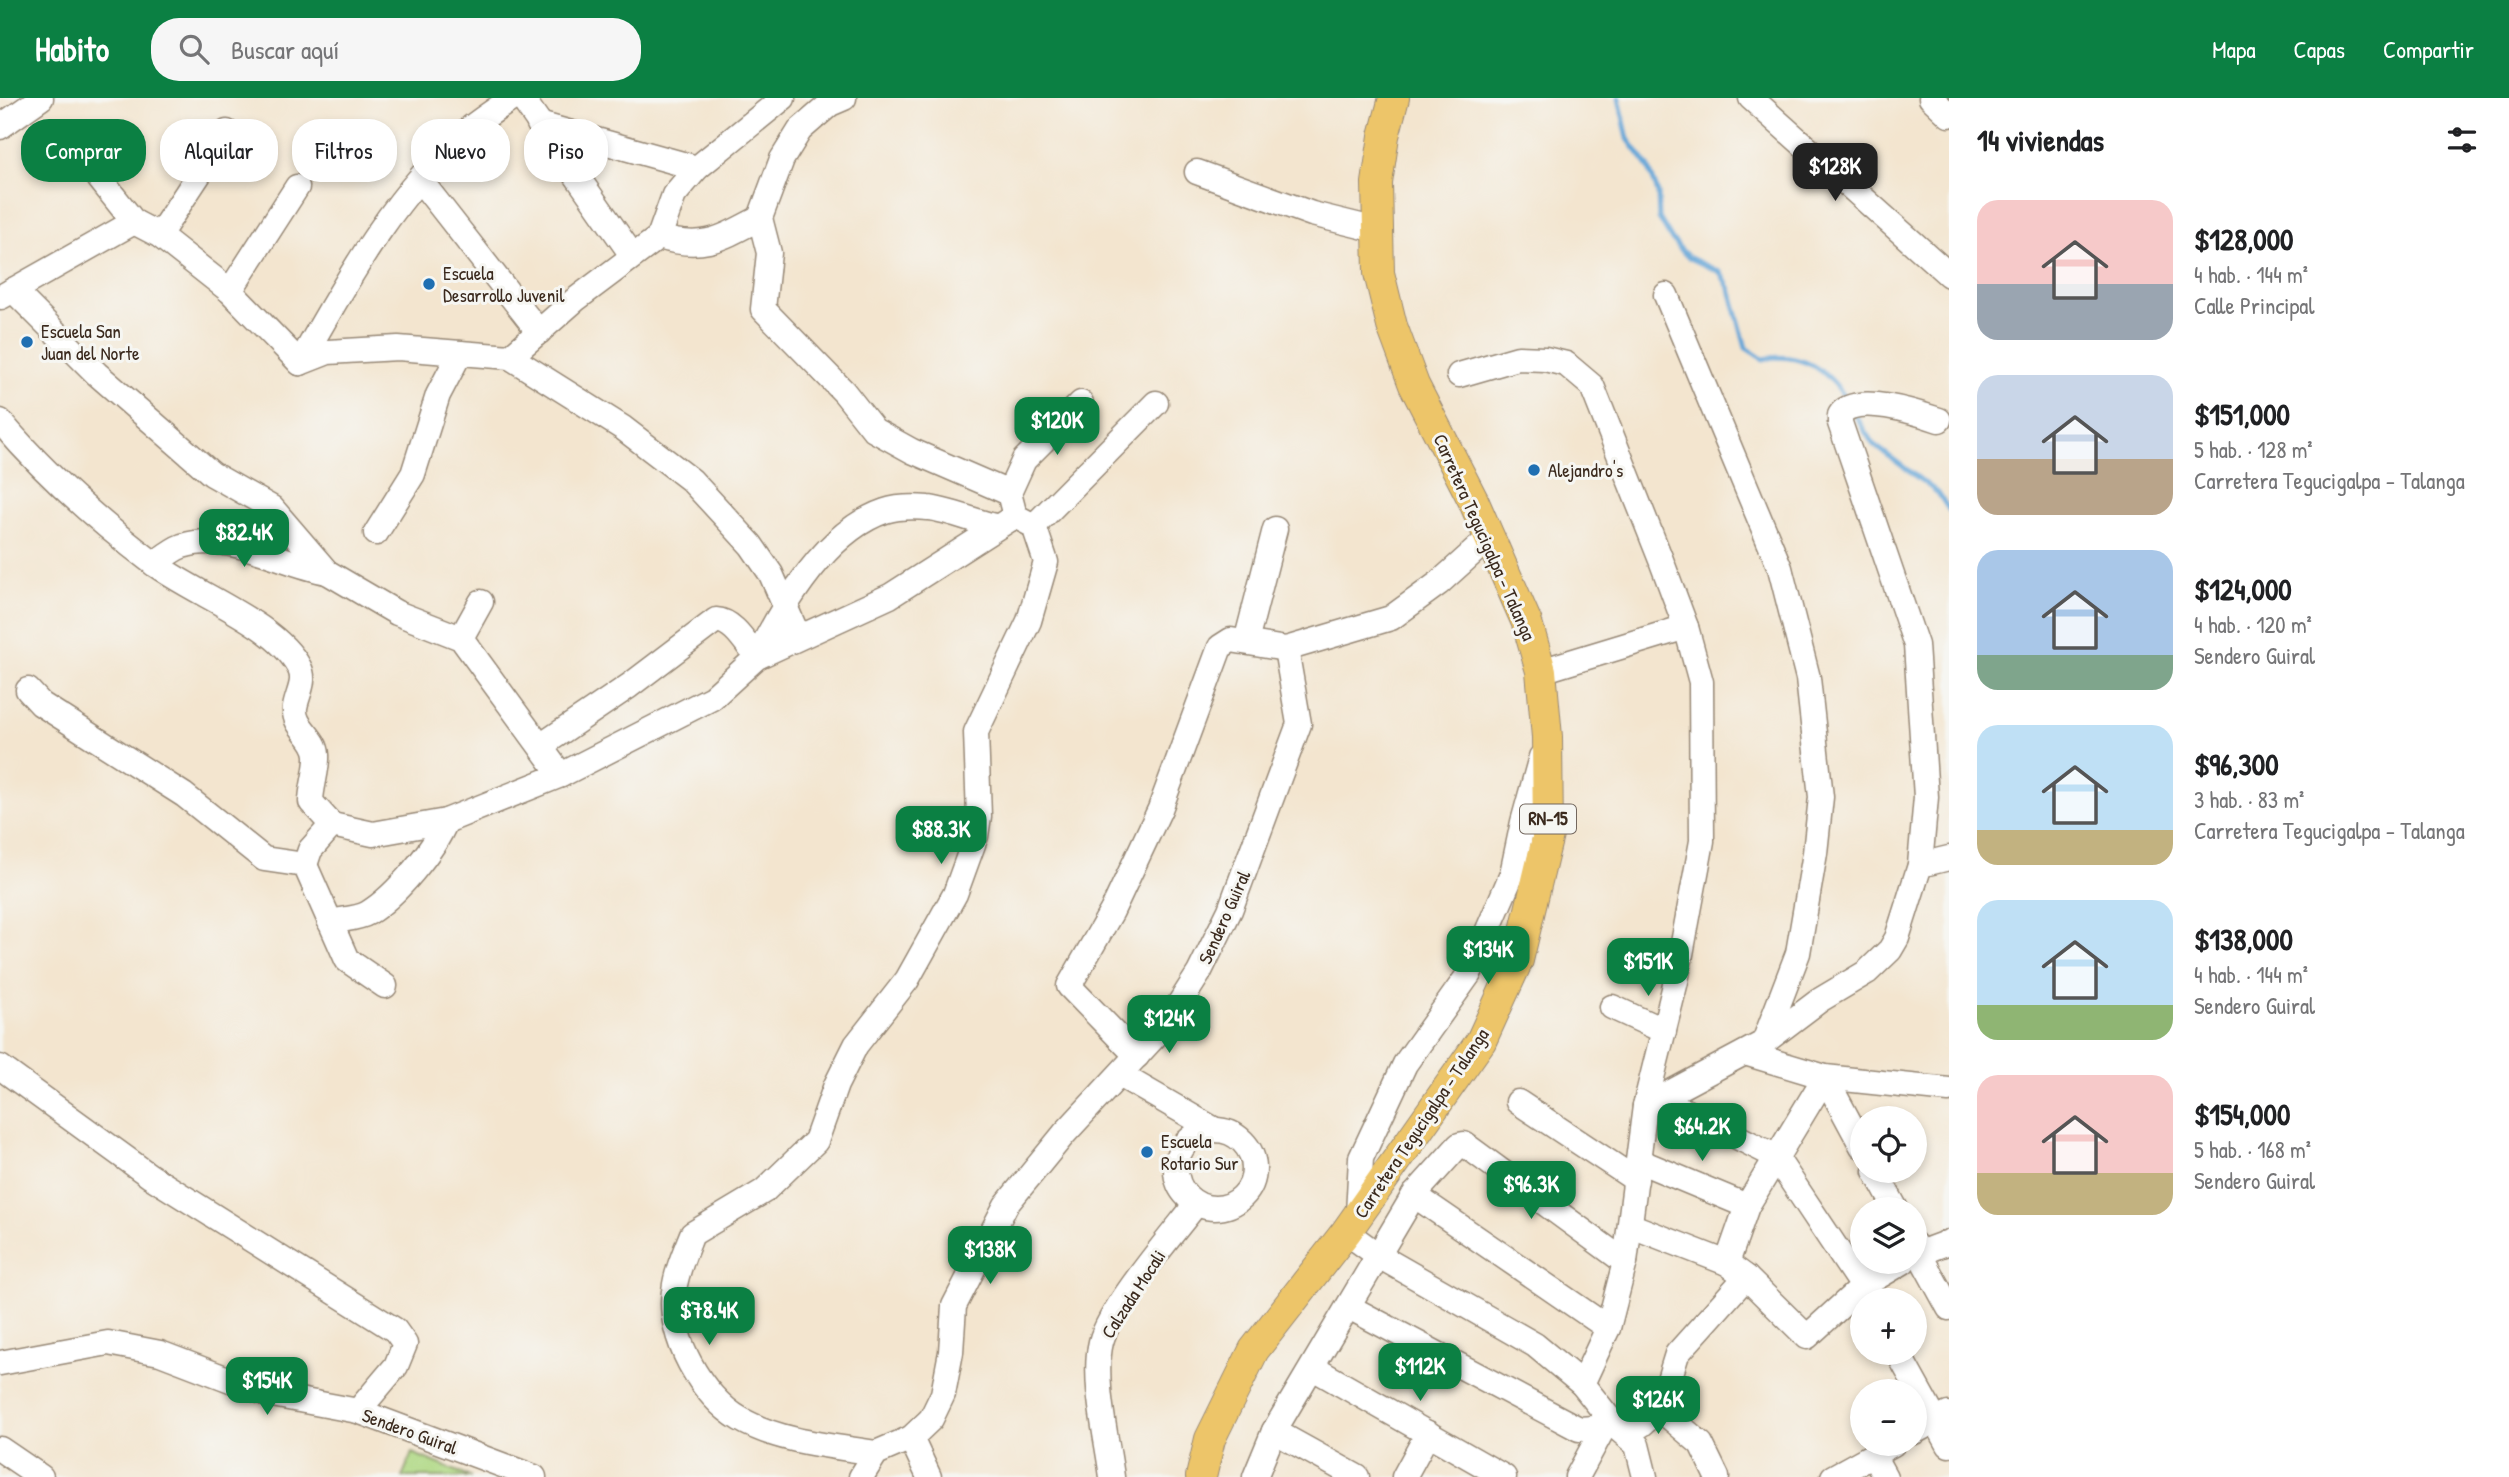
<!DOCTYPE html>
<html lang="es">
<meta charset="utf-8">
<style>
:root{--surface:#fff;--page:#f6f6f6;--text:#202124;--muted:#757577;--accent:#0b8043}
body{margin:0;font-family:"Patrick Hand",sans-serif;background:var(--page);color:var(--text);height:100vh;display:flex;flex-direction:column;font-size:26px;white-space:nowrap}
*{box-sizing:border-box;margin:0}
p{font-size:23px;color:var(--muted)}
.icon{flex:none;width:38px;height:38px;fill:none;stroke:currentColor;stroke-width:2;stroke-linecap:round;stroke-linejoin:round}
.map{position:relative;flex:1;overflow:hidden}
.panel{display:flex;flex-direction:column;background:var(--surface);width:560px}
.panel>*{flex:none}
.hud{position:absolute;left:21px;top:21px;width:665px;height:63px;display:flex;gap:14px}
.tools{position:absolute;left:1850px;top:1008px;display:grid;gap:14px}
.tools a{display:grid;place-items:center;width:77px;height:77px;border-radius:50%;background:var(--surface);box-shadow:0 4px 10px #0003;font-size:35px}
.price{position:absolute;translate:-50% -60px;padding:0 16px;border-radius:14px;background:var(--accent);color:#fff;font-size:23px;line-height:46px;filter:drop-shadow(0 2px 4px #0008)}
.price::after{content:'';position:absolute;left:50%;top:42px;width:21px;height:16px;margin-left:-10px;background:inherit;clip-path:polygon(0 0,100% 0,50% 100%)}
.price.active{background:#222;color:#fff}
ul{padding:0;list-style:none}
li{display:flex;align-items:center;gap:21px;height:175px;padding:0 28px}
li span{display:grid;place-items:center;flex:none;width:196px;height:140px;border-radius:21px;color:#555}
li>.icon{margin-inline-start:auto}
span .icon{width:84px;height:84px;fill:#fffc;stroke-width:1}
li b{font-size:30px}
h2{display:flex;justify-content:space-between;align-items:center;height:84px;padding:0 28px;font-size:30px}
.pill{padding:0 24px;border-radius:28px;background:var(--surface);box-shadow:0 4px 10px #0003;font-size:24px;line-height:63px}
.pill.active{background:var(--accent);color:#fff}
header{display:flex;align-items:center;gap:42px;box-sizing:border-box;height:98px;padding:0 35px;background:var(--accent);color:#fff}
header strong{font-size:33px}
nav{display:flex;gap:38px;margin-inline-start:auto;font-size:24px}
.search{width:490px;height:63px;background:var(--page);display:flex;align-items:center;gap:18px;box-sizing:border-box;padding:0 24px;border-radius:28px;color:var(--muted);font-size:26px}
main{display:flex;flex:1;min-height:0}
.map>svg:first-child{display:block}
.green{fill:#afd883;stroke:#758150;stroke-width:2}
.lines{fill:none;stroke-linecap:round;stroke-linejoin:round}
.stream{stroke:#63a5d7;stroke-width:5}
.minor-casing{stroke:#978876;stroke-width:27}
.major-casing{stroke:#978876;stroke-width:32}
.minor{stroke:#fff;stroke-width:24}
.major{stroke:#edc569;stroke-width:30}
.poi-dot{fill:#1f6fb2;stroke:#f6f6f2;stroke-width:2.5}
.labels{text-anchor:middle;stroke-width:6;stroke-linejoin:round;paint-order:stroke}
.shield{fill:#f6f6f2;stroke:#73675e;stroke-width:2}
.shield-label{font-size:18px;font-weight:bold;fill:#3b2a1e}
.poi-label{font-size:19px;fill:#3b2a1e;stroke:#f6f6f2;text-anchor:start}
.street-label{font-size:19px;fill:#3b2a1e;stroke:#f6f6f2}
</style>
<header>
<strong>Habito</strong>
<div class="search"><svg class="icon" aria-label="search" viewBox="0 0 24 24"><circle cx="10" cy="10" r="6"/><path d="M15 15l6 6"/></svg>Buscar aquí</div>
<nav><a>Mapa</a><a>Capas</a><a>Compartir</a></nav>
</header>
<main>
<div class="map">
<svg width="1949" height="1379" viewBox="0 0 1949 1379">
<rect width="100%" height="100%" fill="#f6f6f2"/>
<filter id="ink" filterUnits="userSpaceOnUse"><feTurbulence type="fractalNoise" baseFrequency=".0143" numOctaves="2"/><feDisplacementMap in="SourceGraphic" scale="14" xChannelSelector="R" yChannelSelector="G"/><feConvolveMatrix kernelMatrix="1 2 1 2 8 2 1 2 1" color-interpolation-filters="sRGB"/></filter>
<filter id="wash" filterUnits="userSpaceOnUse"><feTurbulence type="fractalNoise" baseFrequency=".00686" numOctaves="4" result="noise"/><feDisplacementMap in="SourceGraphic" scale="28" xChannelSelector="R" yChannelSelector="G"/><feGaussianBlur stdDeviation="1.57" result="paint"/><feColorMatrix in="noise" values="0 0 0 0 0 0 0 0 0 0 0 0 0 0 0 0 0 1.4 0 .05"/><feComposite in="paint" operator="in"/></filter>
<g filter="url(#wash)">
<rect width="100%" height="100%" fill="#f3e5cf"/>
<!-- green -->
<path class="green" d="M412 1355 471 1379H402Z"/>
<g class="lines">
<!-- stream -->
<g class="stream">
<path d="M1619 0 1628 41 1648 68 1658 95 1659 120 1672 142 1688 159 1720 174 1730 191 1746 250 1763 261C1800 253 1829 272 1847 303"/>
<path d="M1853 314 1873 346 1938 395 1949 412"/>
</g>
</g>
</g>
<g filter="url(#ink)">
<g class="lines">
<defs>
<g id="minor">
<path d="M522 0 632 157"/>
<path d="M844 0 830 6 800 32 782 61 760 120 769 155 763 211 844 294 874 332 912 353 1009 395 1015 418 1034 428 1046 464 1029 523 976 634 979 718 976 738 955 796 907 882 856 947 836 987 816 1043 764 1093 692 1136C685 1154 676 1174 674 1193 667 1238 702 1299 740 1321 779 1344 832 1348 876 1355"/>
<path d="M1751 0 1949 177"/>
<path d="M1931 0 1949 17"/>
<path d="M539 26 697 70"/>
<path d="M0 29 41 0"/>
<path d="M1197 74 1312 116 1377 132"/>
<path d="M99 80 134 124 159 137 230 193 300 265 328 254 398 250 510 259 623 330 691 382 751 447 771 476 798 538"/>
<path d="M420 82 539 234"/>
<path d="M159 137 227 34"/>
<path d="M659 139 674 97 697 70 783 0"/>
<path d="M13 192 97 276 212 376 272 410 327 474 397 515 461 540 561 677"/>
<path d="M230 193 297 89"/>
<path d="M1666 197 1780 470 1808 580 1821 699 1815 755 1798 855 1764 944"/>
<path d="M1 199 134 124"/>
<path d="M510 259 575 202 659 139C703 153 722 140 760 120"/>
<path d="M300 265C347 182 395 94 469 31 483 20 498 10 513 0"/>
<path d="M1459 277 1518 260 1545 261 1566 266 1592 288 1661 462 1686 529 1701 584 1702 743 1676 883 1645 1008 1625 1164 1608 1230 1582 1286"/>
<path d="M0 323C44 375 99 424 153 465 194 496 276 525 299 569 307 583 297 596 295 610 293 630 316 638 317 657 318 671 311 689 311 704L332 727 373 736 446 723 561 677 712 600 757 559 890 498 1015 418"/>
<path d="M1009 395 1024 362 1081 305"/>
<path d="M1034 428 1156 305"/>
<path d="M376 435 413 376 438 297 460 255"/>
<path d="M154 466C162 460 173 451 182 448 233 433 279 465 327 474"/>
<path d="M461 540 481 504"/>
<path d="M1246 544 1275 431"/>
<path d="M1541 573 1686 529"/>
<path d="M28 592 41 606 184 697 264 761 305 767 347 862 385 888"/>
<path d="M542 647 629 588 716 522C734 523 746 546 757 559 783 507 826 433 885 413 897 409 916 409 928 410 945 411 977 424 995 428"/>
<path d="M305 767 310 752 332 727"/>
<path d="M1920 767 1949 760"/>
<path d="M330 824C341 821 358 821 368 815 396 798 434 752 446 723"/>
<path d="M1612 909 1664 933"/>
<path d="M1745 955 1825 979 1949 992"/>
<path d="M1137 958 1069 888 1112 813 1160 711 1220 549 1231 542 1286 551 1391 520 1439 485 1489 440"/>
<path d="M0 969 150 1078 395 1232 405 1246 396 1268 358 1313"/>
<path d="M1120 977 1215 1032"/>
<path d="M1659 1000 1775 1058 1871 1202"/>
<path d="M1518 1004 1636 1082"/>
<path d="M1645 1008 1763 945 1820 902 1867 874 1890 852 1897 840 1920 767 1926 699 1916 547 1840 325V317C1854 294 1918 315 1939 322"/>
<circle cx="1215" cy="1071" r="39"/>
<path d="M1639 1063 1747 1108"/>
<path d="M1875 1073 1896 1111"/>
<path d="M1414 1097 1608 1230"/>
<path d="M1358 1116 1361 1060 1405 966 1469 876 1512 776 1523 724 1541 659"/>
<path d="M1632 1128 1727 1165 1746 1179 1807 1239 1864 1187 1903 1164"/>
<path d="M1346 1134 1379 1158 1535 1247 1582 1286 1617 1330 1637 1347 1645 1379"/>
<path d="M1914 1146 1949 1210"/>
<path d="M1914 1157 1949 1144"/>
<path d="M1727 1165 1747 1108 1825 979 1862 1048"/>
<path d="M1349 1209 1579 1331 1641 1327 1660 1311 1701 1346 1717 1379"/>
<path d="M1898 1255 1949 1347"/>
<path d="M0 1265 108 1245 160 1255 267 1296 358 1313 534 1379"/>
<path d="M1313 1270 1504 1379"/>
<path d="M1660 1311 1677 1256 1746 1179"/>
<path d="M1274 1333 1357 1379"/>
<path d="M1914 1334 1948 1316"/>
<path d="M911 1340 929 1379"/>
<path d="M0 1351 41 1379"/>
<path d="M1873 1357 1885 1379"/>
<path d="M861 1379 876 1355 911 1340 931 1321 943 1296 951 1254 954 1208 1006 1107 1064 1036 1167 925 1199 875 1230 812 1299 626 1286 551"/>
<path d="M1112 1379C1107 1340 1092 1281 1101 1244 1110 1209 1172 1137 1196 1106"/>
<path d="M1255 1379 1274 1333 1414 1097 1459 1047 1464 1046 1625 1164"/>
<path d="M1404 1379 1428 1335"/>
<path d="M1577 1379 1603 1331"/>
<path d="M1833 1379 1893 1346"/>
</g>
<path id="major" d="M1201 1379 1210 1341 1254 1252 1346 1134 1481 943 1518 862 1548 737 1547 639 1541 573 1527 525 1473 402 1414 287 1392 228 1379 175 1377 85 1384 38 1394 0"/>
</defs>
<!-- minor casing -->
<use href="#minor" class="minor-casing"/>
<!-- major casing -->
<use href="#major" class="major-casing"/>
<!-- minor -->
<use href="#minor" class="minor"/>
<!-- major -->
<use href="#major" class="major"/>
</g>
</g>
<!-- markers -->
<g class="poi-dot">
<circle cx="429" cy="186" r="7"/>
<circle cx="27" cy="244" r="7"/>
<circle cx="1534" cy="372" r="7"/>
<circle cx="1147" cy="1054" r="7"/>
</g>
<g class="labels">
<!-- shield labels -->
<rect class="shield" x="1520" y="706.5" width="56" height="29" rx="5"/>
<g class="shield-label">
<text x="1548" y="727">RN-15</text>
</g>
<!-- poi labels -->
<g class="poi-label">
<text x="443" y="182">Escuela<tspan x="443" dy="22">Desarrollo Juvenil</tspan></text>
<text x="41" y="240">Escuela San<tspan x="41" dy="22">Juan del Norte</tspan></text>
<text x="1548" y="379">Alejandro's</text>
<text x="1161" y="1050">Escuela<tspan x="1161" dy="22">Rotario Sur</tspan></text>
</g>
<!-- street labels -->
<g class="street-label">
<text transform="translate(1485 439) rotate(66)" y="7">Carretera Tegucigalpa - Talanga</text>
<text transform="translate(1224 819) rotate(-66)" y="7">Sendero Guiral</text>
<text transform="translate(1421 1025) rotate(-56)" y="7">Carretera Tegucigalpa - Talanga</text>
<text transform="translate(1133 1196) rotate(-57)" y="7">Calzada Mocali</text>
<text transform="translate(410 1333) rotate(20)" y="7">Sendero Guiral</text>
</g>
</g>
</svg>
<div class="tools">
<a><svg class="icon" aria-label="locate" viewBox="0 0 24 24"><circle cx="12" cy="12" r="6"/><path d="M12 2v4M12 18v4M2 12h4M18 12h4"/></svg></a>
<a><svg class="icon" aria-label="layers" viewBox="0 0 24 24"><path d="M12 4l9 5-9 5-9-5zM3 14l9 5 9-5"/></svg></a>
<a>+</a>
<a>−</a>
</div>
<b class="price active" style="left:1835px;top:105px">$128K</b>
<b class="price" style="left:1057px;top:359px">$120K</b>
<b class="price" style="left:244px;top:471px">$82.4K</b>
<b class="price" style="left:941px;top:768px">$88.3K</b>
<b class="price" style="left:1488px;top:888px">$134K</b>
<b class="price" style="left:1648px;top:900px">$151K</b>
<b class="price" style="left:1169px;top:957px">$124K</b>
<b class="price" style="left:1702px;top:1065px">$64.2K</b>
<b class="price" style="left:1531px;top:1123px">$96.3K</b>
<b class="price" style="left:990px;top:1188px">$138K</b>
<b class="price" style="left:709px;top:1249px">$78.4K</b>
<b class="price" style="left:1420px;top:1305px">$112K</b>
<b class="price" style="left:267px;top:1319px">$154K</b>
<b class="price" style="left:1658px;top:1338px">$126K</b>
<div class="hud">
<a class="pill active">Comprar</a>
<a class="pill">Alquilar</a>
<a class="pill">Filtros</a>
<a class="pill">Nuevo</a>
<a class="pill">Piso</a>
</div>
</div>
<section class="panel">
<h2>14 viviendas<svg class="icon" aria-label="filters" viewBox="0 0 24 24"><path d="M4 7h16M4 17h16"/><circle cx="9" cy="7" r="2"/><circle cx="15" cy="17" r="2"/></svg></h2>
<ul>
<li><span style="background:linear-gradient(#f6c9c9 60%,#9aa5b1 0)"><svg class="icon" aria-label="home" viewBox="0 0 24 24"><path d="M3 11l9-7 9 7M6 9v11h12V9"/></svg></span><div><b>$128,000</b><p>4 hab. · 144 m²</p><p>Calle Principal</p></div></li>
<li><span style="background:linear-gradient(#c9d6e8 60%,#b9a48a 0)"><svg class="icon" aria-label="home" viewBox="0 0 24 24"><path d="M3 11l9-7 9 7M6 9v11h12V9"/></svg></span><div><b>$151,000</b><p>5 hab. · 128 m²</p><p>Carretera Tegucigalpa - Talanga</p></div></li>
<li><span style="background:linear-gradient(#a9c7e8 75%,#7fa58c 0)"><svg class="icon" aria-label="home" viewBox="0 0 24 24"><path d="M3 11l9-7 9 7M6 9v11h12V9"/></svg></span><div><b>$124,000</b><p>4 hab. · 120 m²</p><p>Sendero Guiral</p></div></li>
<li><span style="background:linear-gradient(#bfe0f5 75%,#c2b280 0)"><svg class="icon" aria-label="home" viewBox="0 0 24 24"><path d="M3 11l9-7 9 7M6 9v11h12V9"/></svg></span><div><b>$96,300</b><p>3 hab. · 83 m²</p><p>Carretera Tegucigalpa - Talanga</p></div></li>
<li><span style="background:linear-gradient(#bfe0f5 75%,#8fb573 0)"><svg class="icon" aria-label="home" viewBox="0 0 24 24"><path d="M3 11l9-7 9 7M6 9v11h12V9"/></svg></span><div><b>$138,000</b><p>4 hab. · 144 m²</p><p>Sendero Guiral</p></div></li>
<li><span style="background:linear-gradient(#f6c9c9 70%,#c2b280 0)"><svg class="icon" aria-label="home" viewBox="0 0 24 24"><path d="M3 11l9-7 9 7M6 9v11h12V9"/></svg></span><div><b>$154,000</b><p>5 hab. · 168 m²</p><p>Sendero Guiral</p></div></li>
</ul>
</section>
</main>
